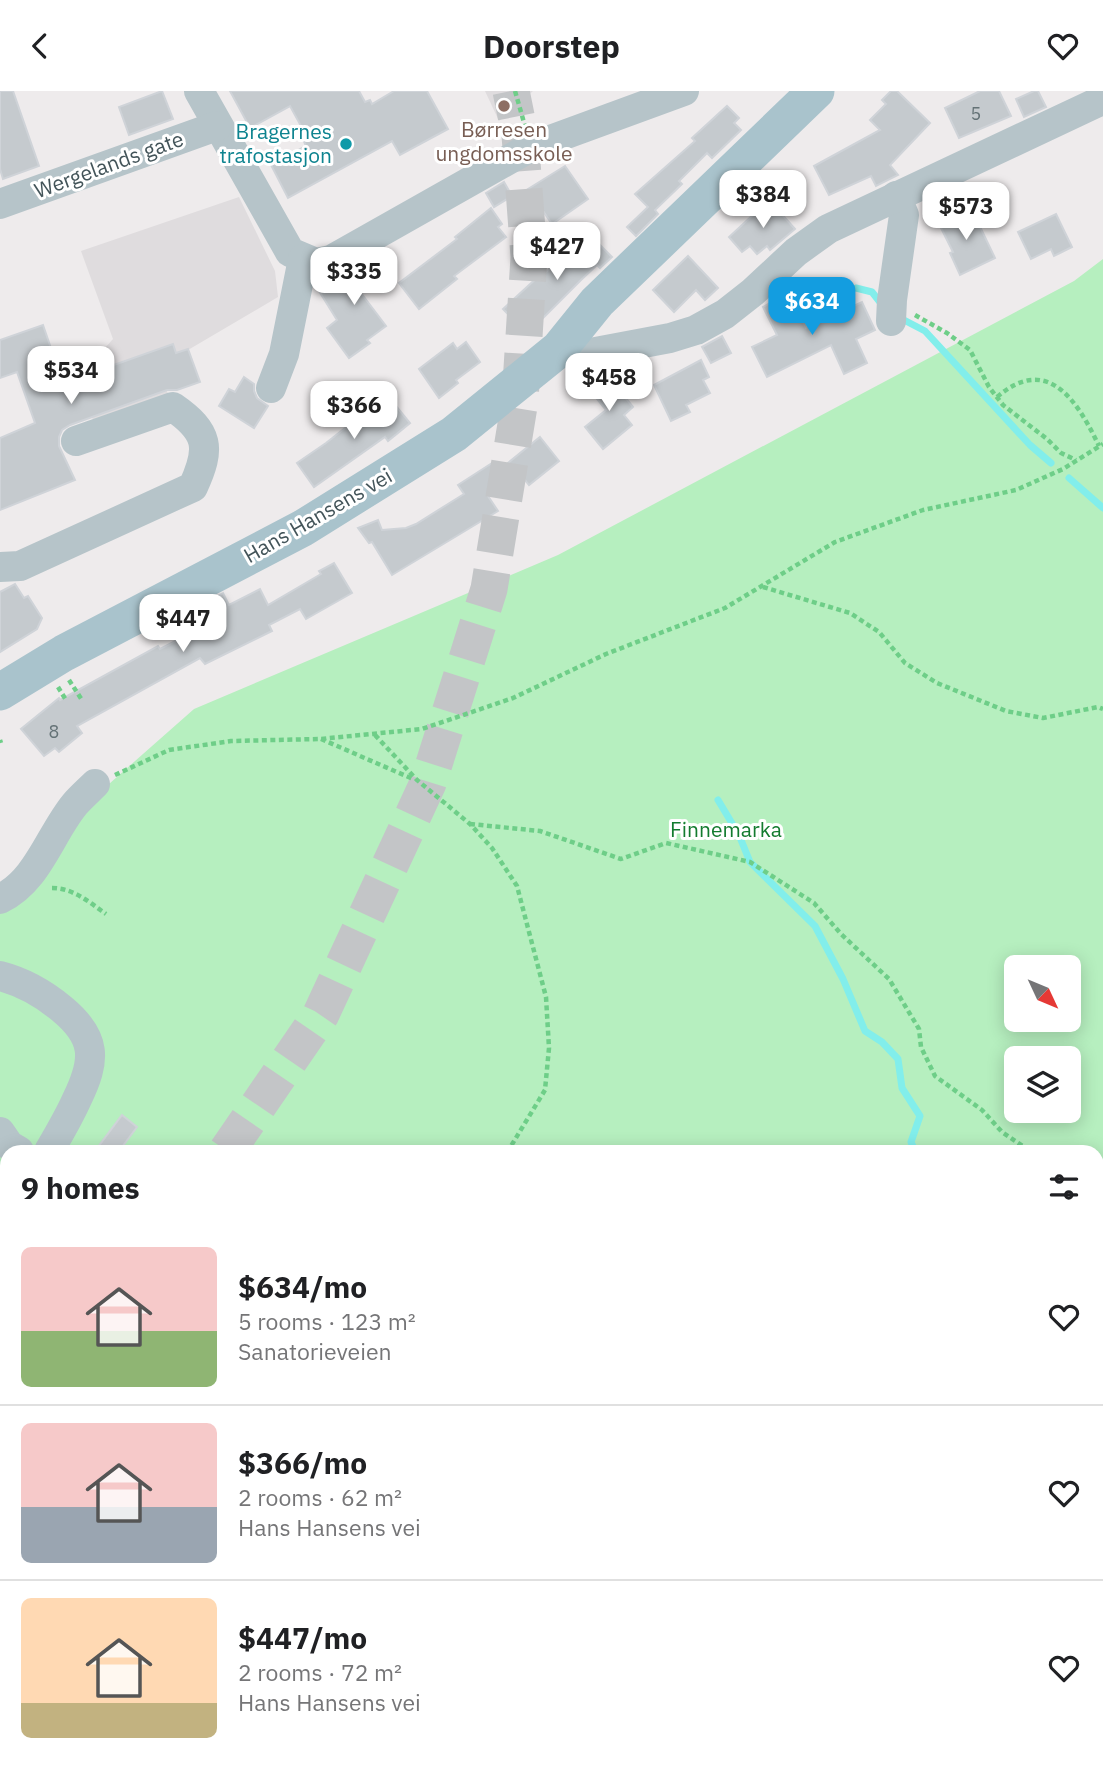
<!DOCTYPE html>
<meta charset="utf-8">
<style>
:root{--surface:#fff;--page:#f6f6f6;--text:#202124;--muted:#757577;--line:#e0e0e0;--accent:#139de0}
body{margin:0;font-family:"IBM Plex Sans",sans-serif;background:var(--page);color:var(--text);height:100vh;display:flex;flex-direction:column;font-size:26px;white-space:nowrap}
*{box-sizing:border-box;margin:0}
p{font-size:23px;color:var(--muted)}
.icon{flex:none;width:38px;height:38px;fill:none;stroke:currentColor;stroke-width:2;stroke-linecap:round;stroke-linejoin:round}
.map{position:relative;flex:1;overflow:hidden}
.drawer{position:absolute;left:0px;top:1054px;width:1104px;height:625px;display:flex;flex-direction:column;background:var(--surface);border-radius:21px 21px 0 0;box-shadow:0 4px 18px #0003}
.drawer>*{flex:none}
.needle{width:46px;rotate:134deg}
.tools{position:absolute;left:1004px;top:864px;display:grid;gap:14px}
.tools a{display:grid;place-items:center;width:77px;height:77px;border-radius:10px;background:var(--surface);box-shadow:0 4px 18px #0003;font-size:35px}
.price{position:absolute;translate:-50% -60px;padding:0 16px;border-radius:14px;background:#fff;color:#222;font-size:23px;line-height:46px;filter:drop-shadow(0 2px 4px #0008)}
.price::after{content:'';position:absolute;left:50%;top:42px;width:21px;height:16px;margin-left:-10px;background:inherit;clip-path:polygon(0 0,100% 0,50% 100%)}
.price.current{background:var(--accent);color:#fff}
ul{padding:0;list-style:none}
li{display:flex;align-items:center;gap:21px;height:175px;padding:0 21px}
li+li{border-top:2px solid var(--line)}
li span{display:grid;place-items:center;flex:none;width:196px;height:140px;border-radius:10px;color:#555}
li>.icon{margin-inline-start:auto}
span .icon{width:84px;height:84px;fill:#fffc;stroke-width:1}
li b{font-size:30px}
h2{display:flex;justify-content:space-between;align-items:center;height:84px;padding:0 21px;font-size:30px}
header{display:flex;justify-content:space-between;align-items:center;height:91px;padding:0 21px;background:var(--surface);font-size:32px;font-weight:700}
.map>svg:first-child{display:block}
.education{fill:#dfdcde}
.green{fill:#b6efbf;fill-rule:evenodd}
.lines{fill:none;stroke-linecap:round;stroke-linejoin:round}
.stream{stroke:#82eeeb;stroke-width:7}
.building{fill:#c5cace;stroke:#cfd3d8;stroke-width:2}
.minor-tunnel{stroke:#c3c5c7;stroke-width:30;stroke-dasharray:30 15;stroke-linecap:butt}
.major-tunnel{stroke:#c3c5c7;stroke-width:37;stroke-dasharray:37 18;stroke-linecap:butt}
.path{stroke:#6ece88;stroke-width:4.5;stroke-dasharray:5 3.5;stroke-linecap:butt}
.minor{stroke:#b6c4c9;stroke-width:30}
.major{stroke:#a9c3cc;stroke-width:37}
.education-dot{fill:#8d6e63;stroke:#fff;stroke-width:2.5}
.culture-dot{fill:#0f9aa8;stroke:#fff;stroke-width:2.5}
.labels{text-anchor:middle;stroke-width:6;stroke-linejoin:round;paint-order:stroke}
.number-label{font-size:18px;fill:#647276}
.education-label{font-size:21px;fill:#785e54;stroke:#fff}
.culture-label{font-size:21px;fill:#0d838f;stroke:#fff;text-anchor:end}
.street-label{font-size:21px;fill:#435459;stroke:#fff}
.park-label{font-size:21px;fill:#137b2f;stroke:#fff}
</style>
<header><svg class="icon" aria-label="back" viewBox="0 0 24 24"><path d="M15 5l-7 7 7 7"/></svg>Doorstep<svg class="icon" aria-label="heart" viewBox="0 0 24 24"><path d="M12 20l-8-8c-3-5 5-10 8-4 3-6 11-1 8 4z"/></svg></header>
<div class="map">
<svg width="1103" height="1677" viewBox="0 0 1103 1677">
<rect width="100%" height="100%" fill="#eeebec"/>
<!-- education -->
<g class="education">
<path d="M485 0H533L499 30Z"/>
<path d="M239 106 275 180 278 206 188 259 198 287 166 298 169 305 94 332 78 287 113 248 81 160Z"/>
</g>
<!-- green -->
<path class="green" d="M1103 168V1538L1097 1550V1060H7V1671H777L783 1677H0V799L92 708 194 618 558 464 1074 190ZM1017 877H1069V929H1017ZM1017 968H1069V1020H1017Z"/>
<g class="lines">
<!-- stream -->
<g class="stream">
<path d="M782 94 793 106"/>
<path d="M856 197 872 201 883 215"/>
<path d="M902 228 925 240 1030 354 1051 372"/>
<path d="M1069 387 1103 417"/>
<path d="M718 709 739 744 750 771 815 835 843 888 865 940 882 951 898 968 902 997 920 1025 911 1051 915 1060"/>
</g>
</g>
<!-- building -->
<g class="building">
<path d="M0 0H13L39 75 3 88 0 78Z"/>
<path d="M162 0 173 28 129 44 119 16Z"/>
<path d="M230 0H359L365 11 370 9 372 13 394 0H427L448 38 400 64 392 50 288 107 271 74 306 55 302 46 306 44 290 15 250 37Z"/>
<path d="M891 0H897L930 32 890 74 898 84 876 95 871 85 829 104 814 75 880 39 870 29 886 13 882 9Z"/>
<path d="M980 0H999L1011 25 959 47 945 17Z"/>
<path d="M1034 0H1038L1046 16 1024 26 1016 8Z"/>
<path d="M727 15 739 27 734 32 741 39 712 67 707 62 679 90 682 93 655 119 658 123 636 145 627 136 648 116 635 103 695 50 692 47Z"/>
<path d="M565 75 588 108 552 133 528 98Z"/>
<path d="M504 91 512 105 494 116 486 102Z"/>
<path d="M769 109 795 138 770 159 767 155 757 163 750 155 742 161 729 146Z"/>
<path d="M491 117 502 133 498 136 506 146 454 185 457 188 419 218 399 192 457 148 455 146Z"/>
<path d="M972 119 995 167 960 184 950 162 953 161 938 131 954 123 956 127Z"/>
<path d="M1056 123 1072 156 1054 165 1051 158 1031 168 1018 141Z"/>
<path d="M587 141 612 166 600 177 597 174 581 189 540 230 536 226 522 238 503 218 539 185 540 187Z"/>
<path d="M375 164 387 185 361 202 386 235 367 249 370 252 349 267 327 237 337 229 319 200Z"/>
<path d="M688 165 718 197 705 209 696 199 674 221 653 199Z"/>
<path d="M789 201 806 237 862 211 875 239 856 248 867 272 844 283 831 254 767 286 752 256 777 244 763 216Z"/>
<path d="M43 234 63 292 173 253 176 262 188 258 200 291 177 299H167L70 334 62 339 59 346V355L75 389 0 419V347L35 332 17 281 0 287V249Z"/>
<path d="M722 245 731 262 711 272 702 256Z"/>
<path d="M466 251 480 271 456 289 458 292 439 307 419 278 453 252 457 258Z"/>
<path d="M701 269 709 286 703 289 710 302 686 314 690 321 671 330 654 294Z"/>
<path d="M607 284 633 316 624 324 632 334 603 358 585 336 606 319 589 298Z"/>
<path d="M244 286 254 293V300L257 307 268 315 254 337 219 315 229 298 235 301Z"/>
<path d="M387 304 410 332 388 350 385 346 314 396 297 372 326 352Z"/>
<path d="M540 346 559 370 529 394 521 384 488 405 498 420 392 484 372 451 369 452 358 437 378 429 382 439 406 437 416 433 464 403 458 394 492 372 498 380Z"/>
<path d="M334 472 352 502 306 528 300 518 269 534 272 540 205 573 200 567 77 635 82 642 59 661 55 657 44 665 21 638 59 607 60 609 158 555 160 558 189 543 180 525 223 502 229 514 260 498 268 514 321 483 319 480Z"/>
<path d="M15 493 24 507 28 505 42 527 37 538 0 561V501Z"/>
<path d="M122 1024 137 1036 119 1060H95Z"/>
</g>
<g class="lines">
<!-- minor-tunnel -->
<path class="minor-tunnel" d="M0 1183 7 1159"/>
<!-- major-tunnel -->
<g class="major-tunnel">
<path d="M227 1060 321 923 428 692 489 498 520 309 529 166 520 44 511 0"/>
<path d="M0 1329 7 1322"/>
</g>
<!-- path -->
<g class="path">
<path d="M515 0 525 35"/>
<path d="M915 224 947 242 970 259 989 296 1003 314 1047 348 1061 362 1076 369"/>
<path d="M997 306C1048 262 1078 311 1099 355"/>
<path d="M763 496 850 522 879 541 905 572 937 592 1006 620 1043 627 1098 616 1103 618"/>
<path d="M69 589 82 609"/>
<path d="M58 596 66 609"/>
<path d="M375 644 417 689 470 733 492 757 517 795 546 906 549 957 545 999 508 1060"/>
<path d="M321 648 413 688"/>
<path d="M0 649 1 652"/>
<path d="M115 684 169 659 231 650 320 648 422 638 513 607 606 563 725 517 835 451 923 419 1016 399 1063 378 1103 353"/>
<path d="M470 733 540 740 621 768 666 752 750 771 814 812 841 843 889 888 919 938 921 956 935 985 982 1019 1002 1041 1030 1060"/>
<path d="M52 797C73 797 89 811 106 823"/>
<path d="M1097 1085 1103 1088"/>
<path d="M0 1452H7"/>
<path d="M1097 1491 1103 1490"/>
<path d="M342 1671 345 1677"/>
<path d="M725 1671 778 1677"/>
</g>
<!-- minor -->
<g class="minor">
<path d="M199 0 290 161 316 172 331 169 531 56 684 0"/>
<path d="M0 113 217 35"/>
<path d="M891 230 892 209 904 124 896 105"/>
<path d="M559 258 585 263 670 247 696 239 725 223 753 201 796 161 828 138 1096 12 1103 6"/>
<path d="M271 297 284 263 303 168"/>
<path d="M0 476 20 475 193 396C211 357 209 341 173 316L76 350"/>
<path d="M0 808C38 790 50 743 75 713 81 706 88 700 95 693"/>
<path d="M0 885C23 891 44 903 62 918 97 947 96 969 77 1008 69 1026 59 1043 49 1060"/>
<path d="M0 1041 9 1054 19 1060"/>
</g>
<!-- major -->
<path class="major" d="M0 601 64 562 303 437 454 343 559 258 597 211 816 0"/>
</g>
<!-- markers -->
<circle class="education-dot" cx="504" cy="15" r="7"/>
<circle class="culture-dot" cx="346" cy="53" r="7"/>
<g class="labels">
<!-- number labels -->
<g class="number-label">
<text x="976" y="29">5</text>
<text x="54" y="647">8</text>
</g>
<!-- education labels -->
<g class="education-label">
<text x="504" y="46">Børresen<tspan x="504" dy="24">ungdomsskole</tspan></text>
</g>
<!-- culture labels -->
<g class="culture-label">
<text x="332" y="48">Bragernes<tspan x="332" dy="24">trafostasjon</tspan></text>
</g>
<!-- street labels -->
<g class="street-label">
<text transform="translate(109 74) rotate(-20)" y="7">Wergelands gate</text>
<text transform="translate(318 425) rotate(-30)" y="7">Hans Hansens vei</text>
</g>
<!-- park labels -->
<g class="park-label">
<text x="726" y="746">Finnemarka</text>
</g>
</g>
</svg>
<div class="tools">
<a><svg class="needle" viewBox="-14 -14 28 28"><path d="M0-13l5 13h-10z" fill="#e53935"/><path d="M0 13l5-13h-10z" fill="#757577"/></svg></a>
<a><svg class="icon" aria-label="layers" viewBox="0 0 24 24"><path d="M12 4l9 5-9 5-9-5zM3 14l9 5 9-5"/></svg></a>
</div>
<b class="price" style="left:763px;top:139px">$384</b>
<b class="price" style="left:966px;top:151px">$573</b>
<b class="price" style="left:557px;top:191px">$427</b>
<b class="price" style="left:354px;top:216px">$335</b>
<b class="price current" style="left:812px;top:246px">$634</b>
<b class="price" style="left:71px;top:315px">$534</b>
<b class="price" style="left:609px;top:322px">$458</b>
<b class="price" style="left:354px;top:350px">$366</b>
<b class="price" style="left:183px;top:563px">$447</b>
<section class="drawer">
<h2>9 homes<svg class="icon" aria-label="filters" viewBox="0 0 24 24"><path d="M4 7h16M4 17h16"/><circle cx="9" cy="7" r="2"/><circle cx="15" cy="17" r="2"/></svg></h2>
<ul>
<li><span style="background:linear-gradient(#f6c9c9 60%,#8fb573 0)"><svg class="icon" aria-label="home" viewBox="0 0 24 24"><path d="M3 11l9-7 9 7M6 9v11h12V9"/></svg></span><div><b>$634/mo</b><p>5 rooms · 123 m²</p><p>Sanatorieveien</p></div><svg class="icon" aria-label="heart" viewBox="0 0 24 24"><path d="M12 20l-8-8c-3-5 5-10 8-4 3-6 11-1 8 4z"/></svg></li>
<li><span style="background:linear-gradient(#f6c9c9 60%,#9aa5b1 0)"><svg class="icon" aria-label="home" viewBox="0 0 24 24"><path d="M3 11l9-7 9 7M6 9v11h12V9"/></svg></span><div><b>$366/mo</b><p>2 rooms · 62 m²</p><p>Hans Hansens vei</p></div><svg class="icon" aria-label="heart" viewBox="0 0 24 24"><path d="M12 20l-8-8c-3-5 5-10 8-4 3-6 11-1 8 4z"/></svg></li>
<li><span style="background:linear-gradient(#ffd9b3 75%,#c2b280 0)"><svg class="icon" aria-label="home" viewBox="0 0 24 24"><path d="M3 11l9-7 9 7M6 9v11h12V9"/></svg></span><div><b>$447/mo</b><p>2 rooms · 72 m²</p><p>Hans Hansens vei</p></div><svg class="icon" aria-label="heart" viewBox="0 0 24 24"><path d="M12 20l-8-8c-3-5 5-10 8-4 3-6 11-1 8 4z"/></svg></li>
</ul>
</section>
</div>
